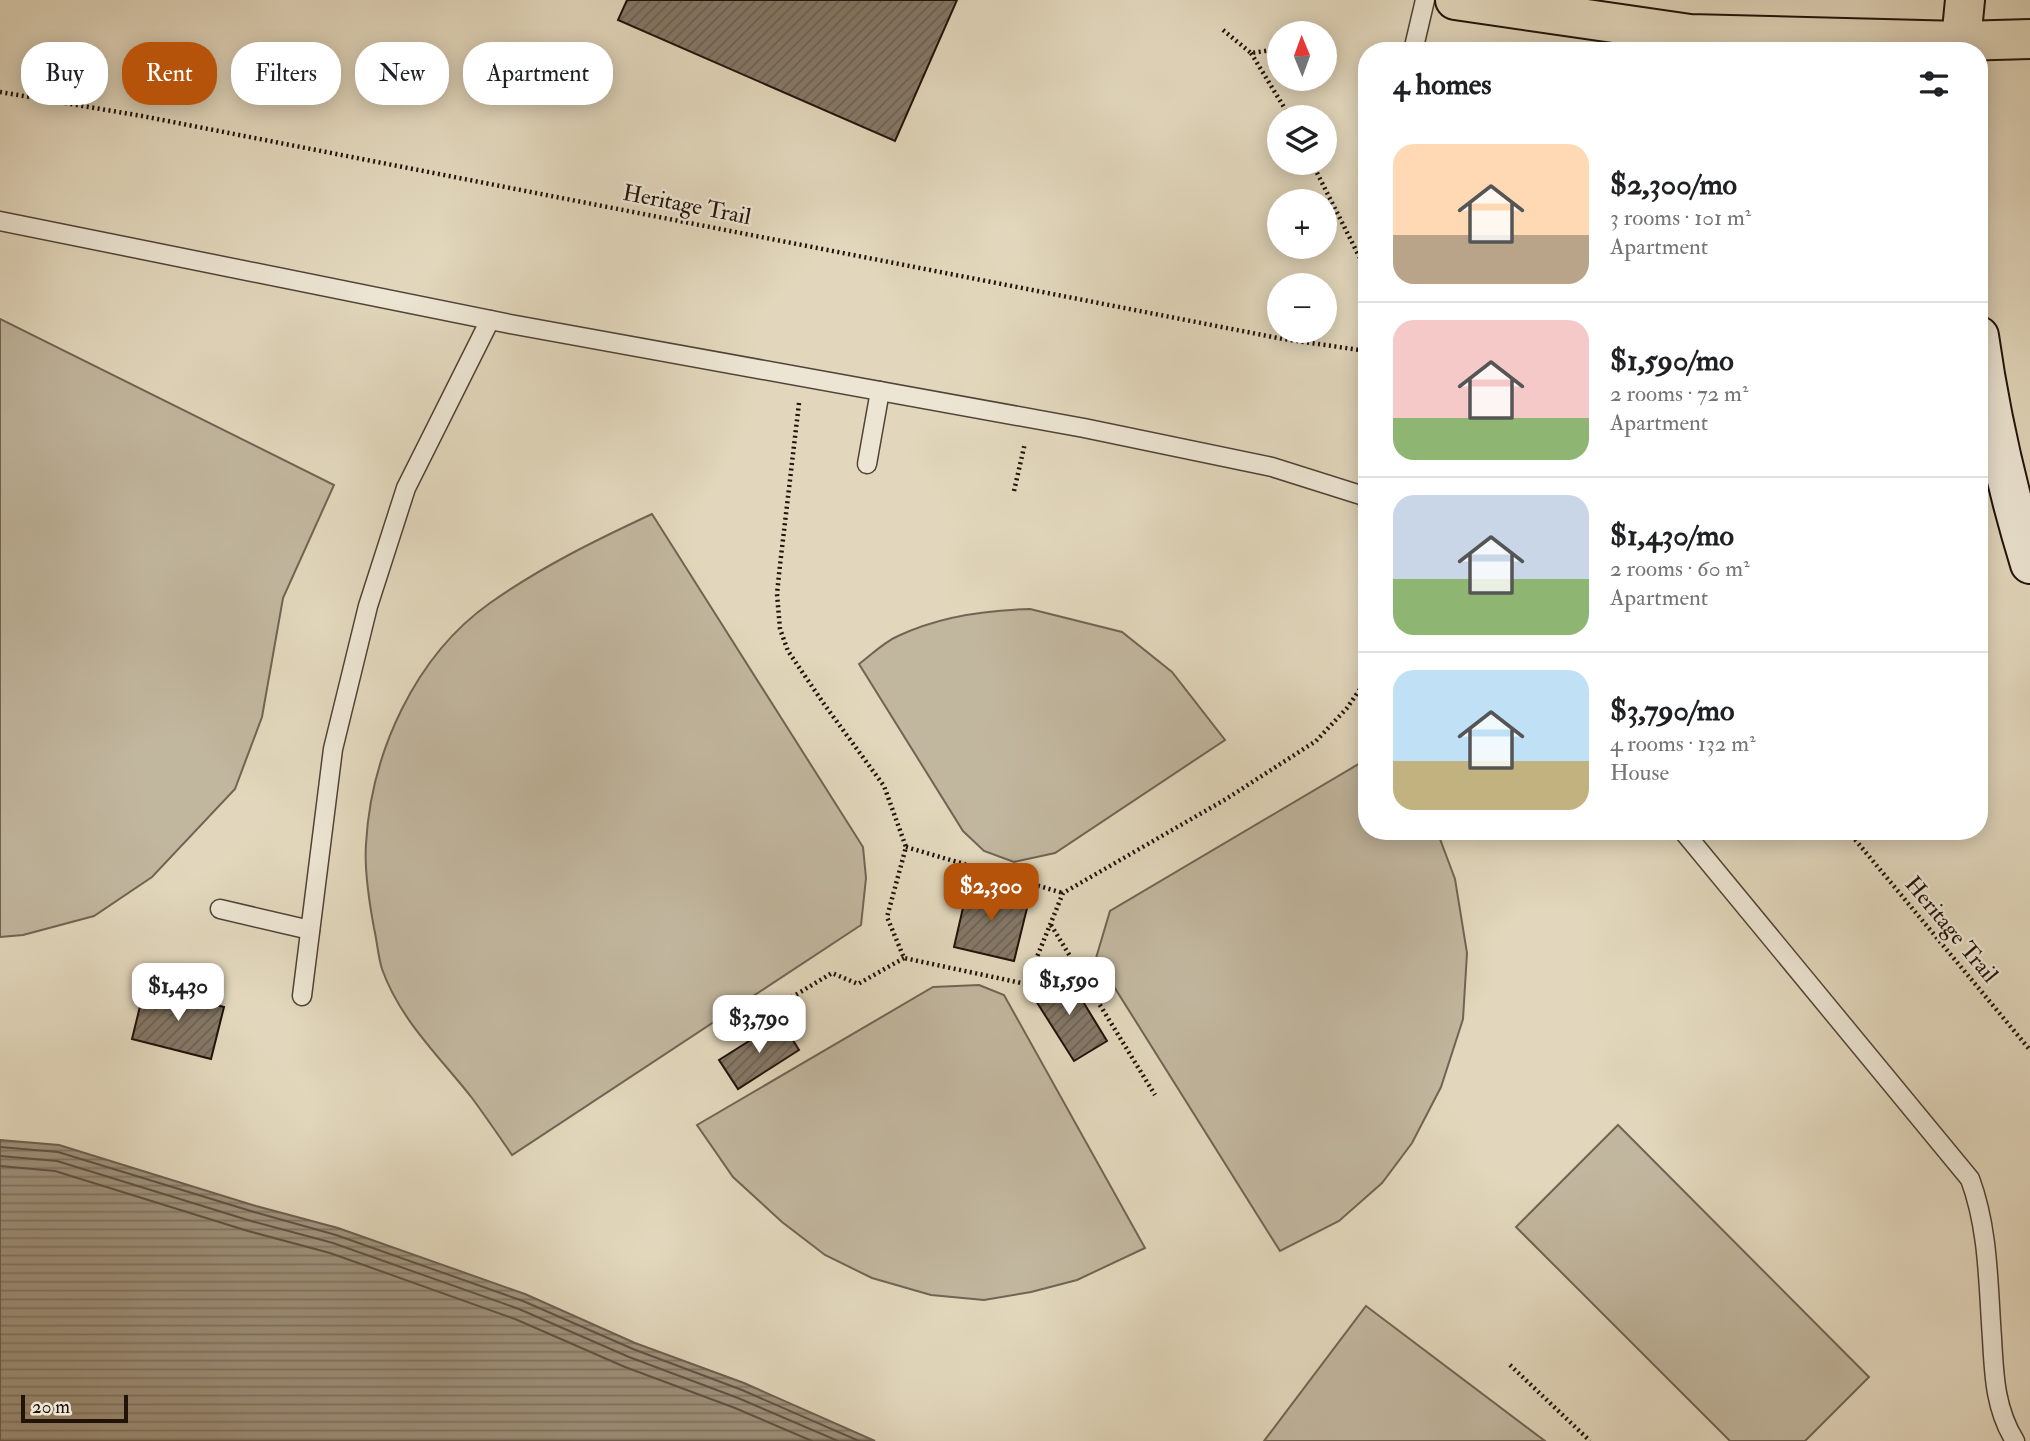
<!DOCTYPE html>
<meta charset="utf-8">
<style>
:root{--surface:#fff;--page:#f2f2f2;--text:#202124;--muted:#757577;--line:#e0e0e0;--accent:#b45309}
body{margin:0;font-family:"IM FELL Double Pica",serif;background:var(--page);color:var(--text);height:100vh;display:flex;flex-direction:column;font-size:26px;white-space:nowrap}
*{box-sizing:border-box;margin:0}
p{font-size:23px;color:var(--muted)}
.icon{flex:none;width:38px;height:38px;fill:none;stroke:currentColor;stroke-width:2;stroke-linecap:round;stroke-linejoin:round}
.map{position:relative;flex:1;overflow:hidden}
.drawer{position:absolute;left:1358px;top:42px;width:630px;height:798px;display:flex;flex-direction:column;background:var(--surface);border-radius:28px;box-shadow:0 4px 18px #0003}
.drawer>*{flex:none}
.top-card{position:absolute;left:21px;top:42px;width:665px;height:63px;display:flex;gap:14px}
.needle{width:46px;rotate:359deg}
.fabs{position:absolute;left:1267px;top:21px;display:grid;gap:14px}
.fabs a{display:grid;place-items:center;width:70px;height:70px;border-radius:50%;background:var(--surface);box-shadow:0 4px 18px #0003;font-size:35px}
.scale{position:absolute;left:21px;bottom:18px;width:107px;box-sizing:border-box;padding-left:7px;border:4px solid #21120a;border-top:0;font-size:19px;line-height:24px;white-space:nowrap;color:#21120a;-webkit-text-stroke:5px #ece5d3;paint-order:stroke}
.price{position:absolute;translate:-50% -60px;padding:0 16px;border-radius:14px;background:#fff;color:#222;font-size:23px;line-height:46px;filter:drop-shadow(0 2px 4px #0008)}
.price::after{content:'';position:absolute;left:50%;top:42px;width:21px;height:16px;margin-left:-10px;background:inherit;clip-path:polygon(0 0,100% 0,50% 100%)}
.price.current{background:var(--accent);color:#fff}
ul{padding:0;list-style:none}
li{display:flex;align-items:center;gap:21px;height:175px;padding:0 35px}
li+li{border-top:2px solid var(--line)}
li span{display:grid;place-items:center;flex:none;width:196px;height:140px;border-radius:21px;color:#555}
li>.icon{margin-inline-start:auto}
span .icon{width:84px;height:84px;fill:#fffc;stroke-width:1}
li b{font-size:30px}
h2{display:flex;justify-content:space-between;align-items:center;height:84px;padding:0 35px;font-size:30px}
.chip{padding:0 24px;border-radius:28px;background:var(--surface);box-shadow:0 4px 18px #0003;font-size:24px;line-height:63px}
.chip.current{background:var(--accent);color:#fff}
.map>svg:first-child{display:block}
.grass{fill:#c1b69e;stroke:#716454;stroke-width:2}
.water{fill:url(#water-rules);stroke:#6d6050;stroke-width:2}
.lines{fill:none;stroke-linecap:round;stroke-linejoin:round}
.shore{stroke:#605344;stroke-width:2}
.building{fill:url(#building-hatch);stroke:#21120a;stroke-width:2}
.service-casing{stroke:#514336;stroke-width:21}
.secondary-casing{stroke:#21120a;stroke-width:42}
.primary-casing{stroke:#21120a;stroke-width:42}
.path{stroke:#21120a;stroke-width:4.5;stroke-dasharray:2 3.5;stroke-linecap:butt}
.service{stroke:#ece5d3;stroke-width:18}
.secondary{stroke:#ece5d3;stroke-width:38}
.primary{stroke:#e2d7bc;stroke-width:38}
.labels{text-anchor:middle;stroke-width:5;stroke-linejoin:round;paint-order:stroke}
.street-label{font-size:23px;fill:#21120a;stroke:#ece5d3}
</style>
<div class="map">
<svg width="2030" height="1441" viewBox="0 0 2030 1441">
<defs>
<pattern id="water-rules" width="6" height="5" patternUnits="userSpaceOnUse" patternTransform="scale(1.75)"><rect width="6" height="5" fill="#a0947f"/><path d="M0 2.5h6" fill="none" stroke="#827766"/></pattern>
<pattern id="building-hatch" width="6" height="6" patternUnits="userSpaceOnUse" patternTransform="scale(1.75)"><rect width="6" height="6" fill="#857867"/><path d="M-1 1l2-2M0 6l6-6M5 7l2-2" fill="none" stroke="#6c6153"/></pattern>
</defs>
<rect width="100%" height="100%" fill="#e2d7bc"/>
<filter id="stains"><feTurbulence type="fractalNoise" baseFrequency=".00286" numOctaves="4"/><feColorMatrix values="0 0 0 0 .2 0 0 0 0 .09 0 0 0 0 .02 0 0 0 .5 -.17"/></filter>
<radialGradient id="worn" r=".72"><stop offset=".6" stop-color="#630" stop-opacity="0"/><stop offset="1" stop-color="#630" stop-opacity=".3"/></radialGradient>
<!-- grass -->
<g class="grass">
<path d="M0 319 334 485 283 598 262 717 235 789 152 877 94 916 23 935 0 937Z"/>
<path d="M652 514 863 847 866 878 861 925 512 1155C499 1136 486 1117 472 1098 440 1057 400 1020 382 969 378 956 377 941 374 928 369 901 364 871 366 844 371 753 415 656 490 603 541 567 596 540 652 514Z"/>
<path d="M1030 609 1122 632 1172 672 1225 740 1055 853 1014 862 984 851 963 831 859 664C871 655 884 642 898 636 940 616 985 610 1030 609Z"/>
<path d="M1367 759V831H1437L1455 879 1467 953 1463 1019 1441 1087 1412 1143 1382 1183 1339 1221 1280 1251 1096 958 1110 911Z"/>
<path d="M979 985 1004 995 1145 1248 1077 1280 1031 1292 984 1300 931 1295 872 1278 825 1255 782 1222 733 1177 697 1125 933 987Z"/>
<path d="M1618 1125 1869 1377 1805 1441H1730L1516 1227Z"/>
<path d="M1366 1306 1545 1441H1264Z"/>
</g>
<!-- water -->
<path class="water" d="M0 1140 59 1145 256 1206 338 1228 525 1294 635 1343 744 1383 875 1441H0Z"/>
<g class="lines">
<!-- shore -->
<g class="shore">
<path d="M0 1147 58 1152 254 1212 336 1235 523 1301 633 1349 742 1390 859 1441"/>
<path d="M0 1156 57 1161 251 1221 333 1243 519 1309 629 1357 738 1398 838 1441"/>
<path d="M0 1166 55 1171 248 1231 330 1253 515 1319 625 1367 735 1408 812 1441"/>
</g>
</g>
<!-- building -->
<g class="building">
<path d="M627 0H957L895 141 618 20Z"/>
<path d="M968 886 1029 900 1014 961 954 947Z"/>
<path d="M1065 972 1107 1041 1074 1061 1031 993Z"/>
<path d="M145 986 224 1007 211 1059 132 1039Z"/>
<path d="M781 1021 799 1050 738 1089 719 1060Z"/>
</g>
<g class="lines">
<defs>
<g id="service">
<path d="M1413 51 1425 0"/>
<path d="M0 221 510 324 1084 428 1272 467 1367 497"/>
<path d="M867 464 880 391"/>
<path d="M1683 831 1970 1179C1989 1230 1988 1285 1992 1338 1994 1375 1995 1409 2015 1441"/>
<path d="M220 909 310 930"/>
<path d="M302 996 333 749 368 606 406 488 490 320"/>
</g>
<path id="secondary" d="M1979 336C1990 414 2007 489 2030 564"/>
<g id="primary">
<path d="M1455 0 1690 34 1961 41 2030 39"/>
<path d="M1961 41 1965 0"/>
</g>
</defs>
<!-- service casing -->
<use href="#service" class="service-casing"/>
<!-- secondary casing -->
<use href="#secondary" class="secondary-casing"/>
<!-- primary casing -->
<use href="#primary" class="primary-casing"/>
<!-- path -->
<g class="path">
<path d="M1223 30 1251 53 1279 49"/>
<path d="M1251 53 1290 117"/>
<path d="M0 92 142 116 1283 339 1367 351"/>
<path d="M1312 163 1361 260 1367 268"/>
<path d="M799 403 780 565 777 594 780 629 788 651 824 704 884 786 906 847 887 917 904 958 1026 984 1063 893 1226 799 1316 741 1347 708 1367 679"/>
<path d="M1014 491 1025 443"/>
<path d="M1848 831 2030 1050"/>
<path d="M906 847 1063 893"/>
<path d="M1051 925 1155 1095"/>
<path d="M749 1023 832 973 858 984 904 958"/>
<path d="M1510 1365 1590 1441"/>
</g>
<!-- service -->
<use href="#service" class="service"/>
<!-- secondary -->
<use href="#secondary" class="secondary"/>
<!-- primary -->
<use href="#primary" class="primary"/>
</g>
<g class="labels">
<!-- street labels -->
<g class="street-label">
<text transform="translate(687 204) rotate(11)" y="8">Heritage Trail</text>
<text transform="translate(1952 929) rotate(50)" y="8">Heritage Trail</text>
</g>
</g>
<rect width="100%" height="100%" filter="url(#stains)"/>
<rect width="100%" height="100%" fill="url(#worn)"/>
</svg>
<div class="fabs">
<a><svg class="needle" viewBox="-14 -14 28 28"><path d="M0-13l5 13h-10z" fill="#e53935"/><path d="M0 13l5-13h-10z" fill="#757577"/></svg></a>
<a><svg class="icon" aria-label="layers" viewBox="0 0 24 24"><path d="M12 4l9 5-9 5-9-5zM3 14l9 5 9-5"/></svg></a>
<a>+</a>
<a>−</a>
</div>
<div class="scale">20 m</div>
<b class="price current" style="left:991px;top:923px">$2,300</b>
<b class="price" style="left:1069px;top:1017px">$1,590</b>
<b class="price" style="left:178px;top:1023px">$1,430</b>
<b class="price" style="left:759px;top:1055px">$3,790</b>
<div class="top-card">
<a class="chip">Buy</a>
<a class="chip current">Rent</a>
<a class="chip">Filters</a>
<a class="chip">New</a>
<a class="chip">Apartment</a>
</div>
<section class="drawer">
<h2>4 homes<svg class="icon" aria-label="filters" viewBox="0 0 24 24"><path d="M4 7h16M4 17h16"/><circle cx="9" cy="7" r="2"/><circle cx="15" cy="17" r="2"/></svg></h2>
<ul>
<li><span style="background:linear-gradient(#ffd9b3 65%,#b9a48a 0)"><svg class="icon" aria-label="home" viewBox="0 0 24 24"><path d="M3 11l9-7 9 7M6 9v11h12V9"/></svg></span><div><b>$2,300/mo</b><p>3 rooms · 101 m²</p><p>Apartment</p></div></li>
<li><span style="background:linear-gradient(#f6c9c9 70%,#8fb573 0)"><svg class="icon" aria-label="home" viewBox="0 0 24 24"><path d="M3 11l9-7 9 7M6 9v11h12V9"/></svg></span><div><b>$1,590/mo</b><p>2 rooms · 72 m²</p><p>Apartment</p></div></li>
<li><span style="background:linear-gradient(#c9d6e8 60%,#8fb573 0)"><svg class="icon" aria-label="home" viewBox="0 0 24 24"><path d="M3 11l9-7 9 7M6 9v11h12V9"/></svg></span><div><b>$1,430/mo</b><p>2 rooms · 60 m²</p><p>Apartment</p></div></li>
<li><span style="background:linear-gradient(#bfe0f5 65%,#c2b280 0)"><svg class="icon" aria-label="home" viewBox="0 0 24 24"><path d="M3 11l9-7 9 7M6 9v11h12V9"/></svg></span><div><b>$3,790/mo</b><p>4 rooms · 132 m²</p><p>House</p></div></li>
</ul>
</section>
</div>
